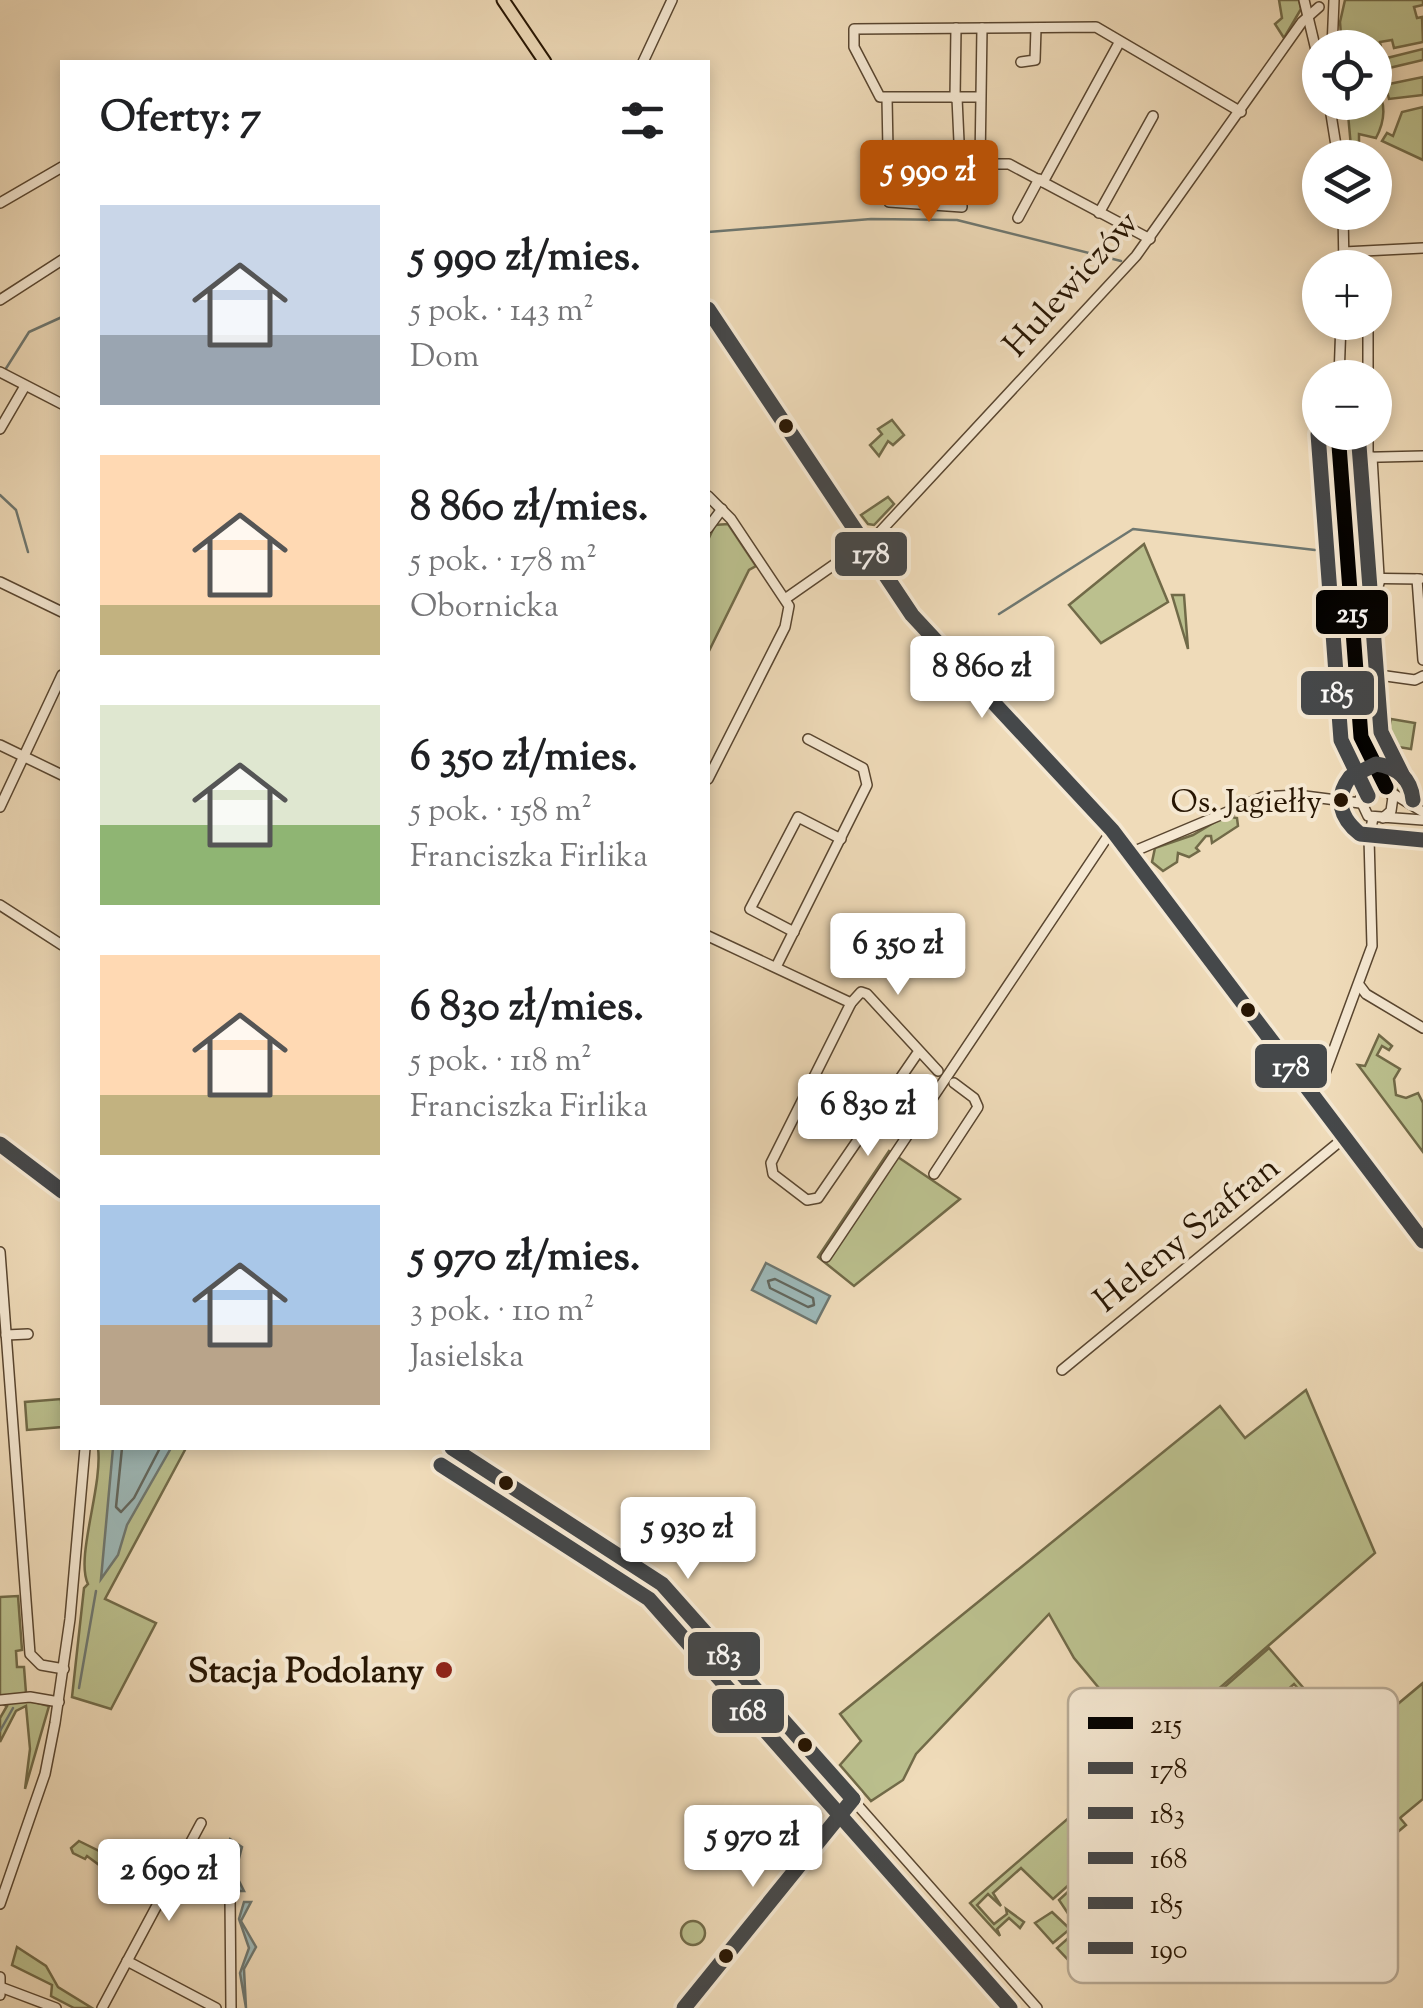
<!DOCTYPE html>
<html lang="pl">
<meta charset="utf-8">
<style>
:root{--surface:#fff;--page:#f2f2f2;--text:#202124;--muted:#757577;--accent:#b45309}
body{margin:0;font-family:"Sorts Mill Goudy",serif;background:var(--page);color:var(--text);height:100vh;display:flex;flex-direction:column;font-size:38px;white-space:nowrap}
*{box-sizing:border-box;margin:0}
p{font-size:32px;color:var(--muted)}
.icon{flex:none;width:55px;height:55px;fill:none;stroke:currentColor;stroke-width:2;stroke-linecap:round;stroke-linejoin:round}
.map{position:relative;flex:1;overflow:hidden}
.panel{position:absolute;left:60px;top:60px;width:650px;height:1390px;display:flex;flex-direction:column;background:var(--surface);border-radius:0px;box-shadow:0 5px 15px #0003}
.panel>*{flex:none}
.tools{position:absolute;left:1302px;top:30px;display:grid;gap:20px}
.tools a{display:grid;place-items:center;width:90px;height:90px;border-radius:50%;background:var(--surface);box-shadow:0 5px 15px #0003;font-size:50px}
.price{position:absolute;translate:-50% -85px;padding:0 22px;border-radius:10px;background:#fff;color:#222;font-size:32px;line-height:65px;filter:drop-shadow(0 2px 5px #0008)}
.price::after{content:'';position:absolute;left:50%;top:60px;width:30px;height:22px;margin-left:-15px;background:inherit;clip-path:polygon(0 0,100% 0,50% 100%)}
.price.current{background:var(--accent);color:#fff}
ul{padding:0;list-style:none}
li{display:flex;align-items:center;gap:30px;height:250px;padding:0 40px}
li span{display:grid;place-items:center;flex:none;width:280px;height:200px;border-radius:0px;color:#555}
li>.icon{margin-inline-start:auto}
span .icon{width:120px;height:120px;fill:#fffc;stroke-width:1}
li b{font-size:42px}
h2{display:flex;justify-content:space-between;align-items:center;height:120px;padding:0 40px;font-size:42px}
.map>svg:first-child{display:block}
.green{fill:#bbc08e;stroke:#716a48;stroke-width:2.5}
.water{fill:#9db9b9;stroke:#6e7770;stroke-width:2.5}
.lines{fill:none;stroke-linecap:round;stroke-linejoin:round}
.shore{stroke:#62675e;stroke-width:2.5}
.stream{stroke:#6e7770;stroke-width:2.5}
.minor-casing{stroke:#594630;stroke-width:12}
.major-casing{stroke:#271502;stroke-width:15}
.minor{stroke:#f5e8d2;stroke-width:9}
.major{stroke:#efdbb9;stroke-width:11}
.bus-1-casing{stroke:#f5e8d2;stroke-width:22}
.bus-2-casing{stroke:#f5e8d2;stroke-width:22}
.bus-3-casing{stroke:#f5e8d2;stroke-width:22}
.bus-4-casing{stroke:#f5e8d2;stroke-width:22}
.bus-5-casing{stroke:#f5e8d2;stroke-width:22}
.bus-6-casing{stroke:#f5e8d2;stroke-width:22}
.bus-1{stroke:#000;stroke-width:15}
.bus-2{stroke:#45484a;stroke-width:15}
.bus-3{stroke:#45484a;stroke-width:15}
.bus-4{stroke:#45484a;stroke-width:15}
.bus-5{stroke:#45484a;stroke-width:15}
.bus-6{stroke:#45484a;stroke-width:15}
.bus-dot{fill:#271502;stroke:#f5e8d2;stroke-width:4}
.poi-dot{fill:#8f2418;stroke:#f5e8d2;stroke-width:4}
.labels{text-anchor:middle;stroke-width:8;stroke-linejoin:round;paint-order:stroke}
.bus-label{font-size:32px;fill:#271502;stroke:#f5e8d2;text-anchor:end}
.street-label{font-size:35px;fill:#271502;stroke:#f5e8d2}
.poi-label{font-size:35px;font-weight:bold;fill:#271502;stroke:#f5e8d2;text-anchor:end}
.key{fill:#f5e8d2;stroke:#b7a994;stroke-width:2.5}
.key-label{font-size:28px;fill:#271502}
.line-badge{stroke:#f5e8d2;stroke-width:4}
.badge-label{font-size:28px;text-anchor:middle;font-weight:bold;fill:#fff}
</style>
<div class="map">
<svg width="1423" height="2008" viewBox="0 0 1423 2008">
<rect width="100%" height="100%" fill="#efdbb9"/>
<filter id="stains"><feTurbulence type="fractalNoise" baseFrequency=".002" numOctaves="4"/><feColorMatrix values="0 0 0 0 .2 0 0 0 0 .09 0 0 0 0 .02 0 0 0 .5 -.17"/></filter>
<radialGradient id="worn" r=".72"><stop offset=".6" stop-color="#630" stop-opacity="0"/><stop offset="1" stop-color="#630" stop-opacity=".3"/></radialGradient>
<!-- green -->
<g class="green">
<path d="M1279 0H1299L1301 9 1284 38 1275 24 1282 18Z"/>
<path d="M1345 0H1423V5L1414 7 1417 18 1422 17 1423 42 1394 48 1392 40 1380 42 1382 52 1375 54V48L1342 47 1340 22Z"/>
<path d="M1423 49V60L1385 69 1389 84 1423 77V95L1389 99 1379 60Z"/>
<path d="M1375 87C1387 102 1385 121 1376 138L1359 134V146L1351 147 1347 103 1375 102Z"/>
<path d="M1423 107V160L1382 141 1387 133 1393 136 1402 112Z"/>
<path d="M892 420 904 435 893 445 888 441 879 456 870 445 882 434 878 429Z"/>
<path d="M888 497 894 504 874 525 868 524 861 515Z"/>
<path d="M728 524 756 566 749 570 708 653V540L715 525Z"/>
<path d="M1144 544 1168 602 1101 643 1069 605Z"/>
<path d="M1172 595H1184L1188 649Z"/>
<path d="M1391 719 1415 723 1411 749 1386 745Z"/>
<path d="M1387 761 1416 800 1415 804 1393 787 1376 764Z"/>
<path d="M1225 816 1237 818 1238 826 1212 843 1211 836H1206L1196 848 1199 851 1189 857 1178 853 1177 862 1163 871 1152 862 1155 848 1193 835Z"/>
<path d="M1379 1035 1392 1046 1389 1050 1382 1046 1377 1055 1400 1069 1394 1079 1396 1095 1406 1098 1418 1093 1423 1103V1152L1358 1065 1365 1066Z"/>
<path d="M889 1151 960 1199 854 1286 818 1257Z"/>
<path d="M1306 1390 1375 1553 1169 1732 1135 1696 1118 1711 1074 1658 1049 1614 916 1754 903 1780 871 1801 840 1765 861 1741 840 1714 1220 1406 1245 1438Z"/>
<path d="M61 1399 62 1427 27 1430 25 1402Z"/>
<path d="M98 1448H186L105 1599 156 1623 111 1709 72 1697 84 1588 88 1584C75 1558 103 1486 98 1448Z"/>
<path d="M18 1596 22 1650 16 1651 17 1667H24L26 1693 0 1697V1597Z"/>
<path d="M1269 1648 1351 1743 1423 1683V1799L1400 1818 1406 1825 1277 1933 1173 1813 1174 1796 1214 1762 1218 1764 1214 1769 1257 1818 1269 1808 1226 1758 1220 1762 1219 1757 1229 1748 1273 1804 1285 1794 1242 1744 1236 1748 1234 1743 1244 1734 1249 1738 1246 1742 1289 1790 1301 1781 1257 1731 1250 1732 1259 1721 1305 1777 1317 1767 1273 1717 1265 1718 1275 1707 1320 1763 1332 1753 1290 1703 1285 1706 1281 1703 1287 1697 1298 1699 1294 1704 1331 1746 1345 1742 1294 1684 1053 1899 1021 1868 993 1893 1001 1906 988 1894 977 1905 994 1924 1007 1914 1006 1909 1024 1922 1020 1928 1009 1918 997 1929 1000 1936 970 1903 1079 1809 1103 1798 1126 1825 1154 1804 1131 1776 1134 1766Z"/>
<path d="M27 1700 49 1706 25 1789 30 1749 26 1706 16 1711 0 1742V1718L7 1706 0 1703Z"/>
<path d="M79 1841 107 1855 105 1861 122 1871 120 1874 114 1876 87 1856 85 1859 73 1853 71 1848Z"/>
<path d="M1095 1867 1111 1870 1143 1906 1077 1927 1059 1900Z"/>
<path d="M1052 1912 1070 1929 1053 1943 1035 1923Z"/>
<circle cx="693" cy="1933" r="12"/>
<path d="M1074 1933 1105 1968 1089 1982 1057 1948Z"/>
<path d="M17 1947 46 1966 58 1987 92 2008H74L51 1996 52 1985 12 1965Z"/>
</g>
<!-- water -->
<g class="water">
<path d="M766 1263 830 1296 816 1323 752 1290Z"/>
<path d="M113 1448H171L127 1525 118 1555 101 1579Z"/>
<path d="M230 1839 242 1847 235 1873 244 1891H230L229 1884 215 1873Z"/>
<path d="M244 1902H251L241 1921 256 1947 244 1969 246 2008 240 1973 249 1948 239 1919Z"/>
</g>
<g class="lines">
<!-- shore -->
<g class="shore">
<path d="M775 1279 813 1298 814 1305 808 1307 770 1288 768 1281Z"/>
<path d="M122 1448 116 1507 121 1512 134 1498 160 1448"/>
</g>
<!-- stream -->
<g class="stream">
<path d="M708 232 871 219 957 220 1121 261"/>
<path d="M5 370 29 332 62 317"/>
<path d="M0 495 16 510 28 552"/>
<path d="M999 614 1133 529 1315 550"/>
<path d="M79 1688 96 1591"/>
<path d="M0 1731 13 1708"/>
</g>
<defs>
<g id="minor">
<path d="M1304 0 1320 67"/>
<path d="M982 28 980 164H1009L1150 239"/>
<path d="M1332 48 1334 0"/>
<path d="M643 62 672 0"/>
<path d="M1021 62 1035 60 1036 28"/>
<path d="M980 97H880L854 47V29L1096 27 1241 112"/>
<path d="M887 98 889 202 962 207 957 98"/>
<path d="M955 98 956 28"/>
<path d="M1329 102 1338 158"/>
<path d="M1043 182 1119 43"/>
<path d="M0 203 62 167"/>
<path d="M1343 212 1344 268"/>
<path d="M1099 213 1153 116"/>
<path d="M1018 218 1039 179"/>
<path d="M1344 252 1423 248"/>
<path d="M0 300 62 260"/>
<path d="M1368 322V378"/>
<path d="M0 372 62 404"/>
<path d="M1339 378 1341 322"/>
<path d="M0 429 25 386"/>
<path d="M1338 432 1363 792"/>
<path d="M1368 457V432"/>
<path d="M1372 457 1379 576"/>
<path d="M1338 458 1423 456"/>
<path d="M708 496 731 519 789 606 785 627 708 779"/>
<path d="M708 528 722 509"/>
<path d="M1347 578 1420 579"/>
<path d="M1417 579 1423 660"/>
<path d="M1380 580 1375 596 1379 675 1415 680 1423 676"/>
<path d="M0 582 62 612"/>
<path d="M785 599 878 534 1136 256 1302 22 1319 7"/>
<path d="M1364 744 1386 787"/>
<path d="M0 745 62 775"/>
<path d="M1392 793 1423 812"/>
<path d="M0 807 62 675"/>
<path d="M1383 818 1391 811 1393 797 1383 786H1370L1360 799 1368 816 1423 820"/>
<path d="M1130 853 1263 797 1297 795 1360 803"/>
<path d="M0 905 62 945"/>
<path d="M794 932 750 909 798 817 841 839"/>
<path d="M708 936 851 1003"/>
<path d="M776 967 867 785 863 768 808 739"/>
<path d="M1360 986 1366 994 1423 1028"/>
<path d="M919 1051 818 1198 807 1200 773 1174 771 1163 851 1003 861 992 867 994 938 1071"/>
<path d="M1309 1092 1324 1076 1372 946 1369 838 1373 818"/>
<path d="M0 1144 62 1191"/>
<path d="M934 1174 978 1107 974 1098 954 1083"/>
<path d="M0 1252 30 1654 41 1665 64 1669"/>
<path d="M826 1257 1112 830"/>
<path d="M6 1335 28 1334"/>
<path d="M1062 1370 1344 1138"/>
<path d="M452 1448 662 1584 1037 2008"/>
<path d="M0 1700 30 1697 59 1702"/>
<path d="M173 1877 207 1896H230L231 2008"/>
<path d="M0 1904 45 1774 55 1723 70 1619 85 1448"/>
<path d="M127 1961 216 2008"/>
<path d="M0 1977V1995"/>
<path d="M3 1988 56 2008"/>
<path d="M102 2008 201 1823"/>
<path d="M684 2008 853 1799"/>
</g>
<g id="major">
<path d="M503 0 545 62"/>
<path d="M708 309 912 615 1112 830 1423 1241"/>
</g>
</defs>
<!-- minor casing -->
<use href="#minor" class="minor-casing"/>
<!-- major casing -->
<use href="#major" class="major-casing"/>
<!-- minor -->
<use href="#minor" class="minor"/>
<!-- major -->
<use href="#major" class="major"/>
<defs>
<path id="bus-1" d="M1338 432 1361 737 1386 787"/>
<path id="bus-2" d="M708 309 912 615 1112 830 1423 1241"/>
<g id="bus-3">
<path d="M0 1144 62 1191"/>
<path d="M452 1448 662 1584 853 1799"/>
<path d="M684 2008 853 1799"/>
</g>
<path id="bus-4" d="M441 1465 649 1599 1010 2008"/>
<g id="bus-5">
<path d="M1318 434 1341 740 1368 796"/>
<path d="M1413 800C1411 778 1397 767 1376 764L1350 777C1334 798 1340 818 1360 834L1423 840"/>
</g>
<path id="bus-6" d="M1358 432 1381 732 1404 778"/>
</defs>
<!-- bus-1 casing -->
<use href="#bus-1" class="bus-1-casing"/>
<!-- bus-2 casing -->
<use href="#bus-2" class="bus-2-casing"/>
<!-- bus-3 casing -->
<use href="#bus-3" class="bus-3-casing"/>
<!-- bus-4 casing -->
<use href="#bus-4" class="bus-4-casing"/>
<!-- bus-5 casing -->
<use href="#bus-5" class="bus-5-casing"/>
<!-- bus-6 casing -->
<use href="#bus-6" class="bus-6-casing"/>
<!-- bus-1 -->
<use href="#bus-1" class="bus-1"/>
<!-- bus-2 -->
<use href="#bus-2" class="bus-2"/>
<!-- bus-3 -->
<use href="#bus-3" class="bus-3"/>
<!-- bus-4 -->
<use href="#bus-4" class="bus-4"/>
<!-- bus-5 -->
<use href="#bus-5" class="bus-5"/>
<!-- bus-6 -->
<use href="#bus-6" class="bus-6"/>
</g>
<!-- markers -->
<g class="bus-dot">
<circle cx="786" cy="426" r="9"/>
<circle cx="1341" cy="800" r="9"/>
<circle cx="1248" cy="1010" r="9"/>
<circle cx="506" cy="1483" r="9"/>
<circle cx="805" cy="1745" r="9"/>
<circle cx="726" cy="1956" r="9"/>
</g>
<circle class="poi-dot" cx="444" cy="1670" r="10"/>
<g class="labels">
<!-- bus labels -->
<g class="bus-label">
<text x="1322" y="812">Os. Jagiełły</text>
</g>
<!-- street labels -->
<g class="street-label">
<text transform="translate(1070 283) rotate(-48)" y="12">Hulewiczów</text>
<text transform="translate(1186 1233) rotate(-39)" y="12">Heleny Szafran</text>
</g>
<!-- poi labels -->
<g class="poi-label">
<text x="424" y="1682">Stacja Podolany</text>
</g>
</g>
<!-- legend -->
<rect x="1068" y="1688" width="330" height="295" rx="15" class="key"/>
<rect x="1088" y="1717" width="45" height="12" fill="#000"/>
<rect x="1088" y="1762" width="45" height="12" fill="#45484a"/>
<rect x="1088" y="1807" width="45" height="12" fill="#45484a"/>
<rect x="1088" y="1852" width="45" height="12" fill="#45484a"/>
<rect x="1088" y="1897" width="45" height="12" fill="#45484a"/>
<rect x="1088" y="1942" width="45" height="12" fill="#45484a"/>
<g class="key-label">
<text x="1150" y="1733">215</text>
<text x="1150" y="1778">178</text>
<text x="1150" y="1823">183</text>
<text x="1150" y="1868">168</text>
<text x="1150" y="1913">185</text>
<text x="1150" y="1958">190</text>
</g>
<g class="line-badge">
<rect x="833" y="530" width="76" height="48" rx="10" fill="#45484a"/>
<rect x="1314" y="588" width="76" height="48" rx="10" fill="#000"/>
<rect x="1299" y="669" width="77" height="48" rx="10" fill="#45484a"/>
<rect x="1253" y="1042" width="76" height="48" rx="10" fill="#45484a"/>
<rect x="686" y="1630" width="76" height="48" rx="10" fill="#45484a"/>
<rect x="710" y="1687" width="76" height="48" rx="10" fill="#45484a"/>
</g>
<g class="badge-label">
<text x="871" y="563">178</text>
<text x="1352" y="622">215</text>
<text x="1337" y="702">185</text>
<text x="1291" y="1076">178</text>
<text x="724" y="1664">183</text>
<text x="748" y="1720">168</text>
</g>
<rect width="100%" height="100%" filter="url(#stains)"/>
<rect width="100%" height="100%" fill="url(#worn)"/>
</svg>
<div class="tools">
<a><svg class="icon" aria-label="locate" viewBox="0 0 24 24"><circle cx="12" cy="12" r="6"/><path d="M12 2v4M12 18v4M2 12h4M18 12h4"/></svg></a>
<a><svg class="icon" aria-label="layers" viewBox="0 0 24 24"><path d="M12 4l9 5-9 5-9-5zM3 14l9 5 9-5"/></svg></a>
<a>+</a>
<a>−</a>
</div>
<b class="price current" style="left:929px;top:225px">5 990 zł</b>
<b class="price" style="left:982px;top:721px">8 860 zł</b>
<b class="price" style="left:898px;top:998px">6 350 zł</b>
<b class="price" style="left:868px;top:1159px">6 830 zł</b>
<b class="price" style="left:688px;top:1582px">5 930 zł</b>
<b class="price" style="left:753px;top:1890px">5 970 zł</b>
<b class="price" style="left:169px;top:1924px">2 690 zł</b>
<section class="panel">
<h2>Oferty: 7<svg class="icon" aria-label="filters" viewBox="0 0 24 24"><path d="M4 7h16M4 17h16"/><circle cx="9" cy="7" r="2"/><circle cx="15" cy="17" r="2"/></svg></h2>
<ul>
<li><span style="background:linear-gradient(#c9d6e8 65%,#9aa5b1 0)"><svg class="icon" aria-label="home" viewBox="0 0 24 24"><path d="M3 11l9-7 9 7M6 9v11h12V9"/></svg></span><div><b>5 990 zł/mies.</b><p>5 pok. · 143 m²</p><p>Dom</p></div></li>
<li><span style="background:linear-gradient(#ffd9b3 75%,#c2b280 0)"><svg class="icon" aria-label="home" viewBox="0 0 24 24"><path d="M3 11l9-7 9 7M6 9v11h12V9"/></svg></span><div><b>8 860 zł/mies.</b><p>5 pok. · 178 m²</p><p>Obornicka</p></div></li>
<li><span style="background:linear-gradient(#dfe7d0 60%,#8fb573 0)"><svg class="icon" aria-label="home" viewBox="0 0 24 24"><path d="M3 11l9-7 9 7M6 9v11h12V9"/></svg></span><div><b>6 350 zł/mies.</b><p>5 pok. · 158 m²</p><p>Franciszka Firlika</p></div></li>
<li><span style="background:linear-gradient(#ffd9b3 70%,#c2b280 0)"><svg class="icon" aria-label="home" viewBox="0 0 24 24"><path d="M3 11l9-7 9 7M6 9v11h12V9"/></svg></span><div><b>6 830 zł/mies.</b><p>5 pok. · 118 m²</p><p>Franciszka Firlika</p></div></li>
<li><span style="background:linear-gradient(#a9c7e8 60%,#b9a48a 0)"><svg class="icon" aria-label="home" viewBox="0 0 24 24"><path d="M3 11l9-7 9 7M6 9v11h12V9"/></svg></span><div><b>5 970 zł/mies.</b><p>3 pok. · 110 m²</p><p>Jasielska</p></div></li>
</ul>
</section>
</div>
